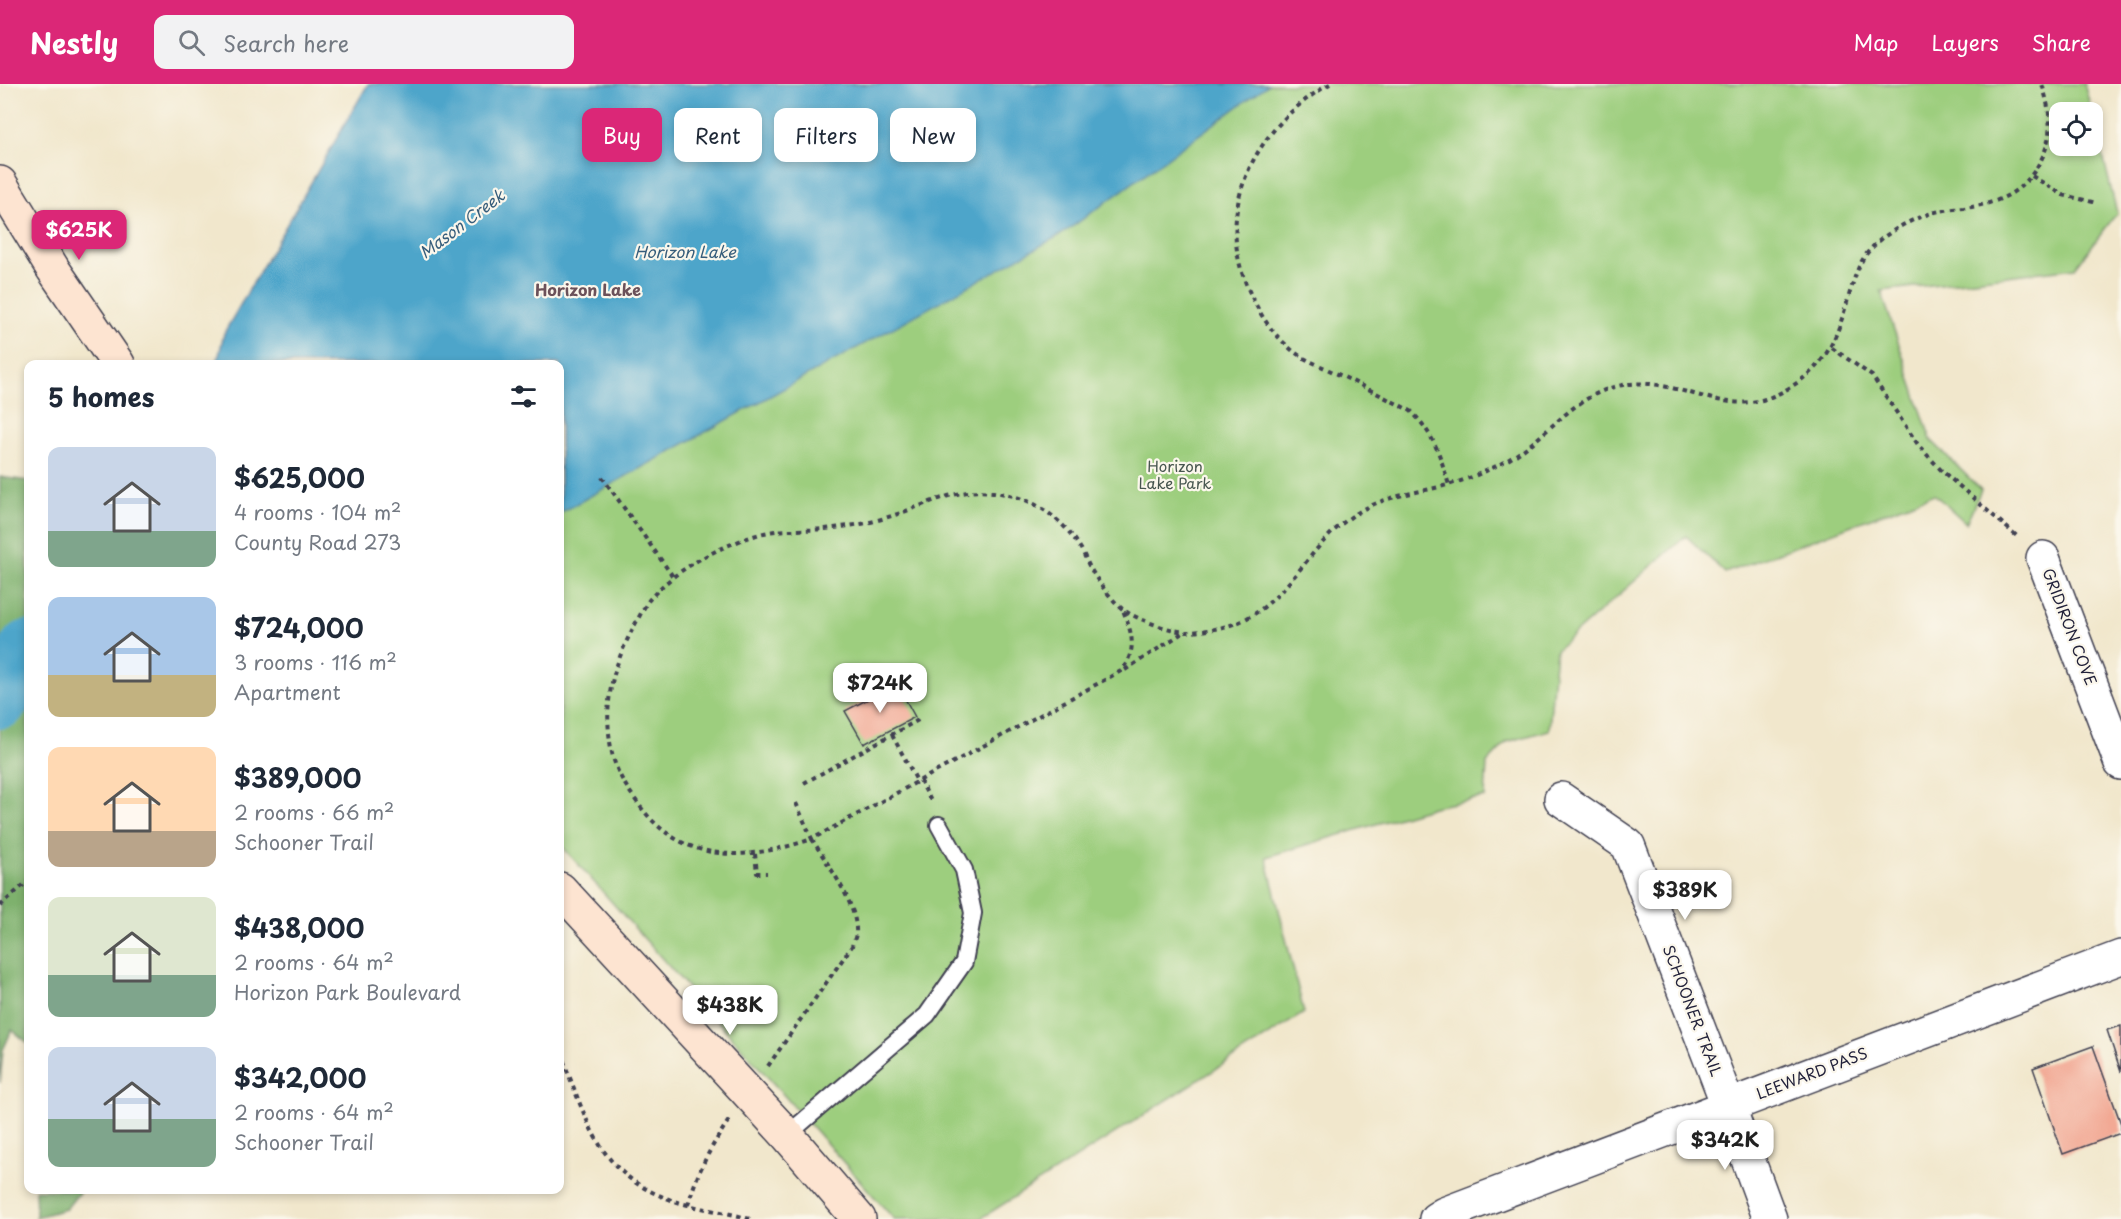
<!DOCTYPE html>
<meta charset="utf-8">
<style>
:root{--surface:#fff;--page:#f2f2f3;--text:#1f2937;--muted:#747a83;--accent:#db2777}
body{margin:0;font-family:"Playpen Sans",sans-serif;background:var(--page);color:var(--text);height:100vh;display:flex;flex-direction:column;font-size:22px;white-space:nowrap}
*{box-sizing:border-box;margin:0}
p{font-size:20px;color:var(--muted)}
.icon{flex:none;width:33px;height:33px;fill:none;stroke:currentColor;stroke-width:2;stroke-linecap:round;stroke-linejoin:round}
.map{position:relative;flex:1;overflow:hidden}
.panel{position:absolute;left:24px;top:276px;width:540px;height:834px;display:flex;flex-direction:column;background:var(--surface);border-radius:12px;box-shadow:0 3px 9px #0003}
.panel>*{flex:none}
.guide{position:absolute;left:582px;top:24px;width:570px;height:54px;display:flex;gap:12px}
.controls{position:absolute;left:2049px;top:18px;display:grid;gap:12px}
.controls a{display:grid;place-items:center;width:54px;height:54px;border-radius:12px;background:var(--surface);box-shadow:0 3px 9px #0003;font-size:30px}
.price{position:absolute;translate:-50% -51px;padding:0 14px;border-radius:12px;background:#fff;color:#222;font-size:20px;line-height:39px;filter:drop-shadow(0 2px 3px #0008)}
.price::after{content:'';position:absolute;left:50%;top:36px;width:18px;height:14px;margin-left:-9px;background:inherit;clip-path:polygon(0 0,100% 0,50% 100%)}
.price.current{background:var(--accent);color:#fff}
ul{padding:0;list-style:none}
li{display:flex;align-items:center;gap:18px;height:150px;padding:0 24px}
li span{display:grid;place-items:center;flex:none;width:168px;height:120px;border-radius:12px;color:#555}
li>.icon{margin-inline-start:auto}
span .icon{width:72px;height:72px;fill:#fffc;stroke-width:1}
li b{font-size:26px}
h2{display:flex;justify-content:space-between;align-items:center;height:72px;padding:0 24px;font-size:26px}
.chip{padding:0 21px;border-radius:12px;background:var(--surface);box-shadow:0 3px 9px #0003;font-size:21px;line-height:54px}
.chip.current{background:var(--accent);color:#fff}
header{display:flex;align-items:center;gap:36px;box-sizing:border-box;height:84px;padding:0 30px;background:var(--accent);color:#fff}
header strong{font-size:28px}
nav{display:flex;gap:33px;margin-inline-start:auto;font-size:21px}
.search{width:420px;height:54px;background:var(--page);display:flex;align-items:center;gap:15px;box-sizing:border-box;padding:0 21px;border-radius:12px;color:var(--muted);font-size:22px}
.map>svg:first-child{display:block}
.green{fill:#9dce7e;stroke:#60785c;stroke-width:1.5}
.forest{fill:#7eb16d;stroke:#506a54;stroke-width:1.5}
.water{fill:#4ea5ca;stroke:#386482;stroke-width:1.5}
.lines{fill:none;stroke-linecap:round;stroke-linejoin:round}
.river{stroke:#4ea5ca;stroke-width:58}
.building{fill:#f2a994}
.lane-casing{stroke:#414051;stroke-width:20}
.street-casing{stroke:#414051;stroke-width:36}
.secondary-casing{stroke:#414051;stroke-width:36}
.path{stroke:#414051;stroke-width:4;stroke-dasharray:4.5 4.5;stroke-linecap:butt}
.lane{stroke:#fff;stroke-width:16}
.street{stroke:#fff;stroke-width:33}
.secondary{stroke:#fde4d1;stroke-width:33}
.labels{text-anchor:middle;stroke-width:4.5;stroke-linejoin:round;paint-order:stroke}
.park-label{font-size:15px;fill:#47564f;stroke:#fbf7ec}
.street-label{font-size:15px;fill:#22223b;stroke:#fbf7ec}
.water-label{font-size:16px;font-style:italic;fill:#365d7b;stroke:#fbf7ec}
.neighbourhood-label{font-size:16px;font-weight:bold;fill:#6b515a;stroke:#fbf7ec}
</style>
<header>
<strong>Nestly</strong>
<div class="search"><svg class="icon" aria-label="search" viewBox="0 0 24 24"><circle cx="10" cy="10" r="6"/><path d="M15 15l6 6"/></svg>Search here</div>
<nav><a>Map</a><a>Layers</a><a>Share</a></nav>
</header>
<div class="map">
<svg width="2121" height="1135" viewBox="0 0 2121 1135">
<rect width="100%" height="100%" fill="#fbf7ec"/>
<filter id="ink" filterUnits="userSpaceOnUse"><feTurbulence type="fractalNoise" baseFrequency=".0167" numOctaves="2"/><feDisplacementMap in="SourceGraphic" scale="12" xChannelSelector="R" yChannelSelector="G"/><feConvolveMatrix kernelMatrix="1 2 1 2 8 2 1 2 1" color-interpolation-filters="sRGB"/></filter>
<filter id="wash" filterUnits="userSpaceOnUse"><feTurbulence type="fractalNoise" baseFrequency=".008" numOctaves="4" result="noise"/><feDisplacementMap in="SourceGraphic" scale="24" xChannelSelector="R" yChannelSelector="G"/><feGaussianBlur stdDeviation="1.35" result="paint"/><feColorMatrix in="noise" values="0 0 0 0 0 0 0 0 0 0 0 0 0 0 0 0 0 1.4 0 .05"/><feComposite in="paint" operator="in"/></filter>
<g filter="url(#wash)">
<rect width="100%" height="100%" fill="#f1e7cc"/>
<!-- green -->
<path class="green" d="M1049 0H2084L2092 28H2060V62H2092L2093 31 2117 129 2075 184 1881 207 1931 356 1981 406 1966 439 1934 410 1725 489 1686 452 1556 566 1549 646 1507 658 1487 679 1485 713 1433 723 1266 773 1304 929 980 1135H894L560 760V352Z"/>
<!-- forest -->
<g class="forest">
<path d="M0 393 28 397V959L12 946 3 966 0 999Z"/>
<path d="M35 1106H81L66 1125 36 1133Z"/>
</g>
<!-- water -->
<path class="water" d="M368 0H1269L1062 150 560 429V280H217L224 249Z"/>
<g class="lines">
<!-- river -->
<path class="river" d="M0 616 28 565"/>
</g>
<g id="blocks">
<!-- building -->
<g class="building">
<path d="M897 600 915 633 864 660 845 627Z"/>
<path d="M2121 942V988L2107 946Z"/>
<path d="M2093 962 2121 1040V1049L2063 1070 2033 984Z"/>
</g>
</g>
</g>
<g filter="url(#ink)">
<use href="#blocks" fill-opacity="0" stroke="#414051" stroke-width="1.5"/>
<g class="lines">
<defs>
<path id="lane" d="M787 1051 927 931 964 878 973 829 964 786 939 741"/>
<g id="street">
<path d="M2043 474 2121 679"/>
<path d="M1561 715 1628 761 1728 1021 1770 1135"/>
<path d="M1436 1135 1444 1130 2121 873"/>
</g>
<g id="secondary">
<path d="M0 99 53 185 118 280"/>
<path d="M560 805 787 1051 859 1135"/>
</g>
</defs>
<!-- lane casing -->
<use href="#lane" class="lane-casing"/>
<!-- street casing -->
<use href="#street" class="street-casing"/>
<!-- secondary casing -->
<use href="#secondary" class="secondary-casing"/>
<!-- path -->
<g class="path">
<path d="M1330 0C1255 42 1211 126 1250 209 1262 234 1271 248 1293 267 1303 275 1317 280 1329 286 1357 299 1384 313 1411 327 1435 352 1439 369 1449 401"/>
<path d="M2032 92 2063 111 2097 119"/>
<path d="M1832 264 1872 292 1919 362 1942 387 2019 454"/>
<path d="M602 393 674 494"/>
<path d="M1125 586 1184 548"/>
<path d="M892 651 917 697"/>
<path d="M920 696 932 719"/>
<path d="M804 699 920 635"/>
<path d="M796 719 812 755 1121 587C1138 565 1132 550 1123 526"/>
<path d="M755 770 757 789H767"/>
<path d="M0 822 28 797"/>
<path d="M560 968C590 1043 599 1098 688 1121 708 1126 730 1129 750 1135"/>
<path d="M768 982 852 862C853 858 856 853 856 849 858 820 827 780 812 755 746 777 682 782 637 718 619 693 612 680 609 649 605 606 617 573 638 535 640 531 646 520 649 516 676 484 720 462 760 450 781 444 803 447 824 445 842 443 861 441 878 436 934 421 964 393 1025 416 1048 425 1069 444 1081 465 1085 472 1087 479 1091 485 1097 497 1114 519 1125 527 1139 536 1170 547 1187 548 1196 548 1210 546 1219 544 1290 530 1305 453 1368 423 1394 410 1423 408 1451 400 1472 394 1492 385 1511 374 1553 349 1575 307 1629 300 1680 294 1725 336 1778 310 1827 285 1836 257 1850 208 1855 193 1858 180 1868 168 1883 150 1909 136 1932 129 1942 126 1954 125 1964 124 2001 119 2025 108 2042 74 2054 49 2050 25 2042 0"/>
<path d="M688 1121C698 1086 709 1066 729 1036"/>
</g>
<!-- lane -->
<use href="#lane" class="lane"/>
<!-- street -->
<use href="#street" class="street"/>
<!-- secondary -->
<use href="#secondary" class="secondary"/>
</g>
</g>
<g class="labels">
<!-- park labels -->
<g class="park-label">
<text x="1175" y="388">Horizon<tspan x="1175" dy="17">Lake Park</tspan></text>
</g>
<!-- street labels -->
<g class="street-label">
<text transform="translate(2069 543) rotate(69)" y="5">GRIDIRON COVE</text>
<text transform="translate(1692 927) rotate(69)" y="5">SCHOONER TRAIL</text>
<text transform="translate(1812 990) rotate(-21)" y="5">LEEWARD PASS</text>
</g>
<!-- water labels -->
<g class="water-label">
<text transform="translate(462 140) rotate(-37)" y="6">Mason Creek</text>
<text x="685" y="174">Horizon Lake</text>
</g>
<!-- neighbourhood labels -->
<g class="neighbourhood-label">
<text x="588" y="212">Horizon Lake</text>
</g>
</g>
</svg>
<div class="controls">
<a><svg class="icon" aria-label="locate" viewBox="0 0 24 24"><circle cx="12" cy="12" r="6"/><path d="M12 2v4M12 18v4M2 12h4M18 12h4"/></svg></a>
</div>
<b class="price current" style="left:79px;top:177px">$625K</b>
<b class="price" style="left:880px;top:630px">$724K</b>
<b class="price" style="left:1685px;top:837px">$389K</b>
<b class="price" style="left:730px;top:952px">$438K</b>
<b class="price" style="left:1725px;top:1087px">$342K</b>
<div class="guide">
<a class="chip current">Buy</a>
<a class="chip">Rent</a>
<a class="chip">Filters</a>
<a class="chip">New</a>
</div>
<section class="panel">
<h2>5 homes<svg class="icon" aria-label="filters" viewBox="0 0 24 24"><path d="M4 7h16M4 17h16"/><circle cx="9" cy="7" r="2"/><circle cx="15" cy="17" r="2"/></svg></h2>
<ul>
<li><span style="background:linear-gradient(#c9d6e8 70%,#7fa58c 0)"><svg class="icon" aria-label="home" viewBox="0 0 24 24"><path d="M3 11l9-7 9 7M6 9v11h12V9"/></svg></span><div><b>$625,000</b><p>4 rooms · 104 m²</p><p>County Road 273</p></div></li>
<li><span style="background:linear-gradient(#a9c7e8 65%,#c2b280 0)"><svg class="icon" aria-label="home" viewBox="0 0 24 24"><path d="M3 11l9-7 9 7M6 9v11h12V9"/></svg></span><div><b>$724,000</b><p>3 rooms · 116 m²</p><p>Apartment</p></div></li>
<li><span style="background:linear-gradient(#ffd9b3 70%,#b9a48a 0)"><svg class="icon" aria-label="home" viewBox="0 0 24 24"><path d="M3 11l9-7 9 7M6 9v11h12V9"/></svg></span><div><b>$389,000</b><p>2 rooms · 66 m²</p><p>Schooner Trail</p></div></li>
<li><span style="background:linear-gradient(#dfe7d0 65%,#7fa58c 0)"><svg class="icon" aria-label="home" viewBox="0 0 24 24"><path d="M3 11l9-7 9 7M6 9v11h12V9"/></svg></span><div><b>$438,000</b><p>2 rooms · 64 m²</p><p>Horizon Park Boulevard</p></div></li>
<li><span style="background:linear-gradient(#c9d6e8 60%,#7fa58c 0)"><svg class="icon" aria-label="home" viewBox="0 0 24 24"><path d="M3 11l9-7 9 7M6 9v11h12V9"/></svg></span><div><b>$342,000</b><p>2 rooms · 64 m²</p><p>Schooner Trail</p></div></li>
</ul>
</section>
</div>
